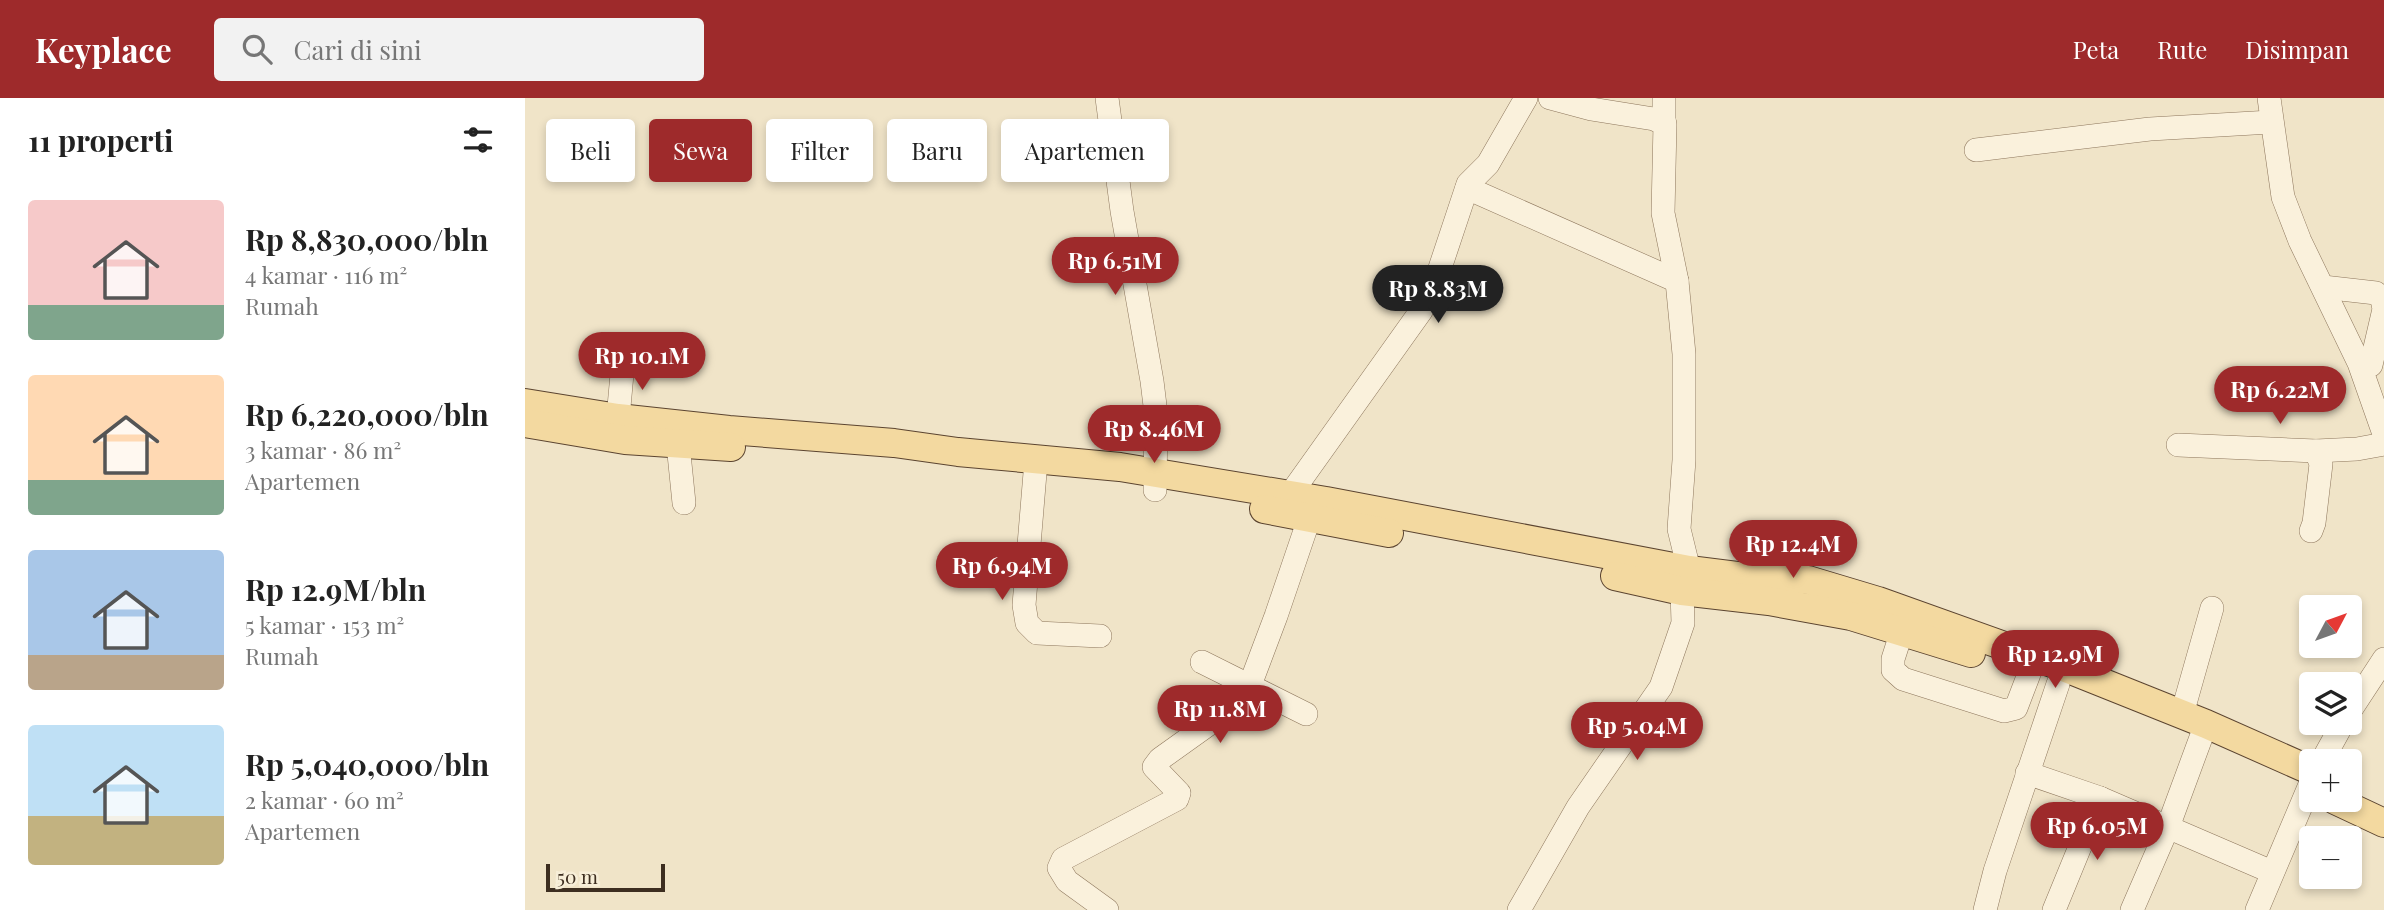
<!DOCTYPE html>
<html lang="id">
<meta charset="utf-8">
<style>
:root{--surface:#fff;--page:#f2f2f2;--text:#222;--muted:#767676;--accent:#9e2a2b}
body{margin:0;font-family:"Playfair Display",serif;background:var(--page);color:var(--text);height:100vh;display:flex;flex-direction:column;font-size:26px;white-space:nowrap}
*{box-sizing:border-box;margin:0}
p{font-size:23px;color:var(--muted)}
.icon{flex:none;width:38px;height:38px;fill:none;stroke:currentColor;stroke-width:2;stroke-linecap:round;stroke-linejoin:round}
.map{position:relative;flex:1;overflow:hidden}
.sheet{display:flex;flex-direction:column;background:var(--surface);width:525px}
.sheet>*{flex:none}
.top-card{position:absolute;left:21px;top:21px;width:665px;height:63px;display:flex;gap:14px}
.needle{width:46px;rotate:49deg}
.tools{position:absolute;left:1774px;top:497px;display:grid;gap:14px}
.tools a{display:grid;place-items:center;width:63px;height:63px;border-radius:7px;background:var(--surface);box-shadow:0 4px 10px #0003;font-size:35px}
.scale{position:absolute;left:21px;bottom:18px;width:119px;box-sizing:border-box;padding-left:7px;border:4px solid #3d2e20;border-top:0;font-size:19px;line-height:24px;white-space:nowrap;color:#3d2e20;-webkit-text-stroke:5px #f7eed8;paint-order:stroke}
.price{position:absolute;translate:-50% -60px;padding:0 16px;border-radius:24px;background:var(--accent);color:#fff;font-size:23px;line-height:46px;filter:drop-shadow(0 2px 4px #0008)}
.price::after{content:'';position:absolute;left:50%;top:42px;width:21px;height:16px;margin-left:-10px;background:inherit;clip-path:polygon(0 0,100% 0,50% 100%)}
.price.selected{background:#222;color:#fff}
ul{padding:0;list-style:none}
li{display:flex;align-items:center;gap:21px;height:175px;padding:0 28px}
li span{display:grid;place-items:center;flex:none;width:196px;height:140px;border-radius:7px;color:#555}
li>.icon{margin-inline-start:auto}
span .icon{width:84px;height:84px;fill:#fffc;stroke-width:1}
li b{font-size:30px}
h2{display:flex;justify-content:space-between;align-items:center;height:84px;padding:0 28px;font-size:30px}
.chip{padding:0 24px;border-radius:7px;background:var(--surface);box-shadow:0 4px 10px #0003;font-size:24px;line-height:63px}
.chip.selected{background:var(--accent);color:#fff}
header{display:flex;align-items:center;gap:42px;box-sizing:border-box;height:98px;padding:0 35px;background:var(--accent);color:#fff}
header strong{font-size:33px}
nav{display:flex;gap:38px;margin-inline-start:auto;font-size:24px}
.search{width:490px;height:63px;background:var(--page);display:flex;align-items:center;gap:18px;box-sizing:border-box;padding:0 24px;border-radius:7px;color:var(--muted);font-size:26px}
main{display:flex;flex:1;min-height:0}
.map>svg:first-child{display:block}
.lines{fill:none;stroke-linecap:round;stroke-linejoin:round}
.minor-casing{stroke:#8d765c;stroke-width:24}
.major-casing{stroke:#5b4430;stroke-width:30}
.minor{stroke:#faf1dc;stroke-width:23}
.major{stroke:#f3d9a0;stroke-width:28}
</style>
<header>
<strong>Keyplace</strong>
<div class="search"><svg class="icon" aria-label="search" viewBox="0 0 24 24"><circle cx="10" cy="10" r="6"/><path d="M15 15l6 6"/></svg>Cari di sini</div>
<nav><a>Peta</a><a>Rute</a><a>Disimpan</a></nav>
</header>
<main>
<section class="sheet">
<h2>11 properti<svg class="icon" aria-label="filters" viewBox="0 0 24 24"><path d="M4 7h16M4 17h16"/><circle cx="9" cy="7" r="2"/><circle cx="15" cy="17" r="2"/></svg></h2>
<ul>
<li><span style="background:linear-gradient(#f6c9c9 75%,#7fa58c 0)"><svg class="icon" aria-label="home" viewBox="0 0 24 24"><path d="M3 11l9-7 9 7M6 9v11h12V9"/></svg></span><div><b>Rp 8,830,000/bln</b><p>4 kamar · 116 m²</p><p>Rumah</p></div></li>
<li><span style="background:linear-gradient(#ffd9b3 75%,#7fa58c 0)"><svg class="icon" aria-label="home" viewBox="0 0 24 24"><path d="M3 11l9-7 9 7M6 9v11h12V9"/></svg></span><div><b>Rp 6,220,000/bln</b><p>3 kamar · 86 m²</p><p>Apartemen</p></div></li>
<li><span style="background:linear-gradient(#a9c7e8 75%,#b9a48a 0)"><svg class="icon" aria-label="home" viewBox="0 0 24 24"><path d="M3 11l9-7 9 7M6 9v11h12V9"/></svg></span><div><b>Rp 12.9M/bln</b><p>5 kamar · 153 m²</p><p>Rumah</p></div></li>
<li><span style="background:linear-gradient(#bfe0f5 65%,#c2b280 0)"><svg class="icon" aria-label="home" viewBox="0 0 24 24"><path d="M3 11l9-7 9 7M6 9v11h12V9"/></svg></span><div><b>Rp 5,040,000/bln</b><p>2 kamar · 60 m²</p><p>Apartemen</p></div></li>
</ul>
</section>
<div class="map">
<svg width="1859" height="812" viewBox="0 0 1859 812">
<rect width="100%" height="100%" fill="#f0e4c8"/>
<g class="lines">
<defs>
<g id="minor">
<path d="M582 0 597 113 627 283 631 316 630 392"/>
<path d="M1025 0 1066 11 1129 21 1140 26 1138 115 1152 183 1159 256V362L1154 431 1164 472"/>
<path d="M1744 0 1758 99 1775 143 1834 265 1859 336"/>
<path d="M1139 24V0"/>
<path d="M1451 52 1625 31 1746 24"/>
<path d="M942 90 1152 183"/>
<path d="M1798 189 1851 195 1857 201 1859 211 1846 267"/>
<path d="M93 320 98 265"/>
<path d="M153 346 159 405"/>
<path d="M1653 347 1791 353 1832 351 1859 346"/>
<path d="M510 375 499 507 502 525 512 535 575 538"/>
<path d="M757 408 896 213 907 194 943 86 963 66 1001 0"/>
<path d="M1786 433 1789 425 1796 366 1791 353"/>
<path d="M1377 533 1368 561V572L1378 581 1479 613 1491 610 1504 576"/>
<path d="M677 564 781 616"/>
<path d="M1825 613 1859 561"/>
<path d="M1657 616 1687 510"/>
<path d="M1797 663 1818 625"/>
<path d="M1502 675 1575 700 1747 774"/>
<path d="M582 812 542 783 534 770 538 761 652 701 654 695 629 669 635 661 698 616 725 587 751 518 784 421"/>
<path d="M994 812 1053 709 1136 589 1158 525 1157 493"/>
<path d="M1460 812 1470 773 1533 586"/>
<path d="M1529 812 1575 700"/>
<path d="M1607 812 1643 729 1681 626"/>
<path d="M1732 812 1787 682"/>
</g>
<g id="major">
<path d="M0 305 93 320 204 332 369 345 433 354 595 369 801 403 1164 472 1220 479 1283 482 1353 503 1541 570 1681 626 1787 673"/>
<path d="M0 325 100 342 206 349"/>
<path d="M739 411 864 435"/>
<path d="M1090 478 1157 493 1244 503 1326 518 1446 555"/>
<path d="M1810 702 1859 725"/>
</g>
</defs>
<!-- minor casing -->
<use href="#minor" class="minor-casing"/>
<!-- major casing -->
<use href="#major" class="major-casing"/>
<!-- minor -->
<use href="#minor" class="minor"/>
<!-- major -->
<use href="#major" class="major"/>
</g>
</svg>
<div class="tools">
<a><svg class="needle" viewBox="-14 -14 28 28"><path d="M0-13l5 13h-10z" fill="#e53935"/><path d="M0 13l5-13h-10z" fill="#767676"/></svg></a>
<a><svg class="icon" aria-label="layers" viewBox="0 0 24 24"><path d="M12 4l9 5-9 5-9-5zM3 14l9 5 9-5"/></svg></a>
<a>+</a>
<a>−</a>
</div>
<div class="scale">50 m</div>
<b class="price" style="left:590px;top:199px">Rp 6.51M</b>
<b class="price selected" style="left:913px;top:227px">Rp 8.83M</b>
<b class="price" style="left:117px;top:294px">Rp 10.1M</b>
<b class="price" style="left:1755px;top:328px">Rp 6.22M</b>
<b class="price" style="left:629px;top:367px">Rp 8.46M</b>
<b class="price" style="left:1268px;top:482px">Rp 12.4M</b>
<b class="price" style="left:477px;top:504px">Rp 6.94M</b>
<b class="price" style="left:1530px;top:592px">Rp 12.9M</b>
<b class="price" style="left:695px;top:647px">Rp 11.8M</b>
<b class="price" style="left:1112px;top:664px">Rp 5.04M</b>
<b class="price" style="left:1572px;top:764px">Rp 6.05M</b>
<div class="top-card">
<a class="chip">Beli</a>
<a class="chip selected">Sewa</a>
<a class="chip">Filter</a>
<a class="chip">Baru</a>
<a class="chip">Apartemen</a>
</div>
</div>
</main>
